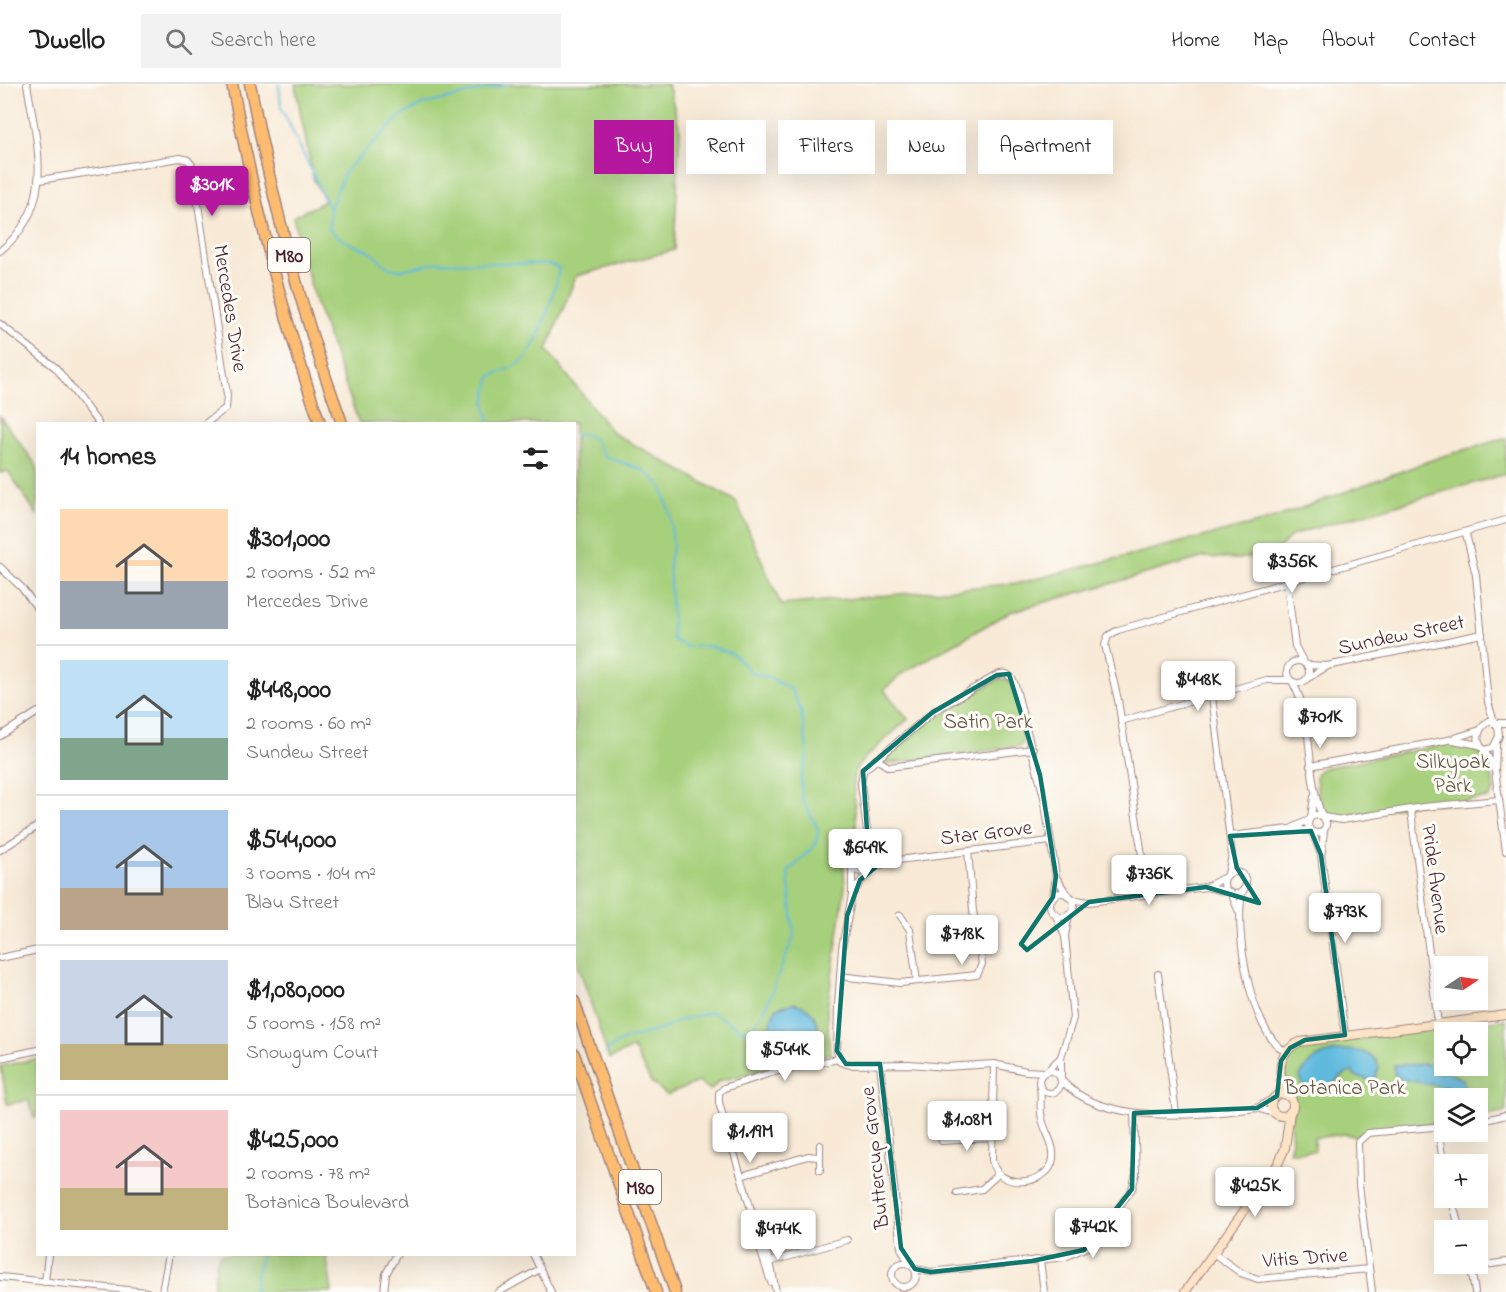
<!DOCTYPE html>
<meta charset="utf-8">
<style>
:root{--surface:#fff;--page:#f2f2f2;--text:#222;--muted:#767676;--line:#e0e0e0;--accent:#b5179e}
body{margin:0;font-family:"Indie Flower",sans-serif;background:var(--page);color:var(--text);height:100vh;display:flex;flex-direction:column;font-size:22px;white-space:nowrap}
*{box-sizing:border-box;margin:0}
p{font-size:20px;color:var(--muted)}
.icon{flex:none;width:33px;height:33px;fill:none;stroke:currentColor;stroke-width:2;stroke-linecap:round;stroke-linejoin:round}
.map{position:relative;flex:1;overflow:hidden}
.sheet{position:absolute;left:36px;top:338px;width:540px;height:834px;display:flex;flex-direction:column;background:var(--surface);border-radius:0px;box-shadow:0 6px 24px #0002}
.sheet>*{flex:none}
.top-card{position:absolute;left:594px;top:36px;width:570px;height:54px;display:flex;gap:12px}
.needle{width:39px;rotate:77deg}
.buttons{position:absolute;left:1434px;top:872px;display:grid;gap:12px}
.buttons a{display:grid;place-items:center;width:54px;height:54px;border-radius:0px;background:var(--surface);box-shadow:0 6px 24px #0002;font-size:30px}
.price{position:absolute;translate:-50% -51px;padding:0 14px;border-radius:6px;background:#fff;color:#222;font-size:20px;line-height:39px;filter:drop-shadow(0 2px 3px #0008)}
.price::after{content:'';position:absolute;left:50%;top:36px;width:18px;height:14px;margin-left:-9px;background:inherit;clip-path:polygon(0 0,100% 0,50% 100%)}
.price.current{background:var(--accent);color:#fff}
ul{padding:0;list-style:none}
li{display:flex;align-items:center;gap:18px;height:150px;padding:0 24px}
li+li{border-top:2px solid var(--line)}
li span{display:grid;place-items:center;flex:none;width:168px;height:120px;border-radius:0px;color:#555}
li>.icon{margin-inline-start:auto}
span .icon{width:72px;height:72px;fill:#fffc;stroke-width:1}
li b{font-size:26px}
h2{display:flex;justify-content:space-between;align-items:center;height:72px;padding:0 24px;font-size:26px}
.chip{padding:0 21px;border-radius:0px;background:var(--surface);box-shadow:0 6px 24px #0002;font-size:21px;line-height:54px}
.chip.current{background:var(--accent);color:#fff}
header{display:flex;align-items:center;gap:36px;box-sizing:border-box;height:84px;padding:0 30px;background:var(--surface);border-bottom:2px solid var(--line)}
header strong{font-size:28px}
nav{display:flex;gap:33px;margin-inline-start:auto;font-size:21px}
.search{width:420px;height:54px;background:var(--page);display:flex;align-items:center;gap:15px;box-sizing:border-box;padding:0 21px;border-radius:0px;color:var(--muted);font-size:22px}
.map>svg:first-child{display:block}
.green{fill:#a7d07c;stroke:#787854;stroke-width:1.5;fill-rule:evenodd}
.water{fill:#5fbadd;stroke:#546c84;stroke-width:1.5}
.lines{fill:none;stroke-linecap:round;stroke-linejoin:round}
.stream{stroke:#5fbadd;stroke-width:2}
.street-casing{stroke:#a18481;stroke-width:8}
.secondary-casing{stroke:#a18481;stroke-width:10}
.highway-casing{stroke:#a18481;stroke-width:13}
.street{stroke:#fff;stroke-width:6}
.secondary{stroke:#fee4c6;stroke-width:8}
.highway{stroke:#fdbc70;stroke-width:10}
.marked{fill:none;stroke:#0f766e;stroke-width:4.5;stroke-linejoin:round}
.labels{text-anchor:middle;stroke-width:6;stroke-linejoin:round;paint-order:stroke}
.shield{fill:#fdfcf7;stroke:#806168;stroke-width:1.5}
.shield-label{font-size:20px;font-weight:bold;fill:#4a1f2b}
.street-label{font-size:21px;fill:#4a1f2b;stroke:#fdfcf7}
.park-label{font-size:21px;fill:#665443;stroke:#fdfcf7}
</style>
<header>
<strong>Dwello</strong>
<div class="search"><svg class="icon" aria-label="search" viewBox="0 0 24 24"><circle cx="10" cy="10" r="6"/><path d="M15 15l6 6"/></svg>Search here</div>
<nav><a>Home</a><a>Map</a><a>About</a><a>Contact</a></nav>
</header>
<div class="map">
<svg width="1506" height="1208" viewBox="0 0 1506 1208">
<rect width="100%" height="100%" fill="#fdfcf7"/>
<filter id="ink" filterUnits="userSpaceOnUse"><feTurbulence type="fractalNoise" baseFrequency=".0167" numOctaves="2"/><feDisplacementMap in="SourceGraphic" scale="12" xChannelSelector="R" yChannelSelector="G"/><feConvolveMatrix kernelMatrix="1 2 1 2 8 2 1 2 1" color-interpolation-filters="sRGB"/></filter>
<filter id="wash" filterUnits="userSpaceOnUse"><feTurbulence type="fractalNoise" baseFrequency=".008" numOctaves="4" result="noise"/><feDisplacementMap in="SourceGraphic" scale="24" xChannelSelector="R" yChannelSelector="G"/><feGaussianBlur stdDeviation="1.35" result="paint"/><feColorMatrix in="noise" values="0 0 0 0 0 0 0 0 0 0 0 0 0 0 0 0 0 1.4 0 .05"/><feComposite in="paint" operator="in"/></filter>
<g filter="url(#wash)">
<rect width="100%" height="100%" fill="#f8ead7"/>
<!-- green -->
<g class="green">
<path d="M295 0H668L680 46 674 166 576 192 547 266 613 349 736 417 781 521 1019 499 1266 437 1440 373 1506 354V390L1308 446 1291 452 1274 469 1237 475 1205 473 1010 528 903 589 884 606 908 635 866 673 857 683 853 694 857 754 843 774 845 802 827 926 830 970 719 997 711 1006 698 998 667 1011 651 998 633 964 609 975 575 871 574 339H359L314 214 293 133 325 117 313 94Z"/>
<path d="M0 332 37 382V431L8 387 0 389Z"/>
<path d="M999 595H1007L1012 602 1025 652 1021 662 887 680 883 677 936 631Z"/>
<path d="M1452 659C1481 661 1492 679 1494 707L1489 714 1442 720 1423 719 1338 733C1317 730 1317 708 1316 690L1323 684Z"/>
<path d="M1506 935V1028L1478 1034V1014H1444V1039L1367 1046 1356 1052 1344 1050 1314 1054 1315 1067 1289 1068 1292 1057 1290 1038 1295 1018C1287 998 1276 978 1299 963ZM1444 948H1478V981H1444Z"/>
<path d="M37 975V1033L34 1034 28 1016 7 1020 1 982Z"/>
<path d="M220 1170H326L332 1208H213L216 1180Z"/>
</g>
<!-- water -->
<g class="water">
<path d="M792 919C814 921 822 941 817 961L811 965C788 959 757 955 777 924Z"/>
<path d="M1344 966C1358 966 1376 968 1379 984L1374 997 1354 992 1353 988C1333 990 1334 1012 1307 1006L1303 1002 1300 992C1310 974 1325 968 1344 966Z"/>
<path d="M1428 980 1439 989 1447 988 1463 995 1464 1002 1460 1006 1401 995 1394 990V981Z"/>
</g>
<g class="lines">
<!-- stream -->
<g class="stream">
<path d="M279 0 281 23 329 124"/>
<path d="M489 339 485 318 491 292C500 288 513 284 521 278 538 264 556 206 559 184L549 180 440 178 400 186 389 184 369 167 344 157 329 145 330 125 345 87 401 32 422 21 508 0"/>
<path d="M574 351H587L594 355 604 372 643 386 661 401 670 430 673 461 669 478 673 556 688 563 708 562 733 570 752 589 766 592 791 605 801 627 808 670 801 695 802 715 818 745 816 760 788 788 794 852 765 925 752 944 743 947 712 928 677 937 664 945 626 955 610 964 606 970"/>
<path d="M256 1208 253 1202 262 1170"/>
</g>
</g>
</g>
<g filter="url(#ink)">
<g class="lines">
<defs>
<g id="street">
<path d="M40 96 180 74 188 76 192 81 227 311 226 324 206 339"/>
<path d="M0 167C57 121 37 62 27 0"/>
<path d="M0 240 56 284 98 339"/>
<path d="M1466 450 1476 491 1488 618 1494 638"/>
<path d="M0 483 21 503 38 525"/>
<path d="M1287 499 1295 562 1304 579"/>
<circle cx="1298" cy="588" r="11"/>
<path d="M1307 581 1327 582 1482 550"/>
<path d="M1308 594 1326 583"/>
<path d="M1293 599C1315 638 1305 690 1322 732"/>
<path d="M1212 612 1232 771 1228 790"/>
<path d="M1121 637 1267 596H1290"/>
<path d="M1489 637 1498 642 1499 652 1493 664 1484 666C1474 657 1478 644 1489 637Z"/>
<path d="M1496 639H1506"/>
<path d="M0 652 38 628"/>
<path d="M1453 656 1479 661"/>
<path d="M1496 661 1495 686 1506 767"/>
<path d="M1484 666 1495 686"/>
<path d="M876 675 889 683 1033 665"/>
<path d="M1310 682 1448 656 1480 646"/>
<path d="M1411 727 1438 939"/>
<circle cx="1317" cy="740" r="9"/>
<path d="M1311 733 1314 713"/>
<path d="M1324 733 1342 736 1423 723 1499 716"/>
<path d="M1290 745 1309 736"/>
<path d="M1313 749 1321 771 1345 951"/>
<path d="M1230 752 1290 745 1311 747"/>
<circle cx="862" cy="777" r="11"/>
<path d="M0 766 38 742"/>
<path d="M1322 768 1324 746"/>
<path d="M870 770 861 700 863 687 933 628 997 591C1007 587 1012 592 1015 601L1044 713 1056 792 1053 813"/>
<path d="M852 783V811L842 864 838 921 837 967 840 978 850 981 910 980 945 983 994 980 1026 987 1045 988"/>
<path d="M869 786 890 777 1050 757"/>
<circle cx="1235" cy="799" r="11"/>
<path d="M1056 793 1068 812"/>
<path d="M1207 803 1228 808"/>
<path d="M1243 806C1233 843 1250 949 1286 968"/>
<path d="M854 808 867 788"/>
<path d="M1231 809 1239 828"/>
<circle cx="1062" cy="821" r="12"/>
<path d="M1148 810 1118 616 1105 561 1108 552 1118 546 1506 436"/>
<path d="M1071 815 1089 818 1206 803 1225 793"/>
<path d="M900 831 910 846 917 897"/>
<path d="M1056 832 1065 852"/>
<path d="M0 874 38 866"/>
<path d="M1158 890 1176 1029"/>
<path d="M840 892 900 899 977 891 982 880 973 827 968 767"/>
<path d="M0 974 38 966"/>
<path d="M880 980 901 1164 910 1181"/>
<path d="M994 980 992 1076C997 1107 1045 1101 1052 1079 1057 1063 1045 1049 1042 1035 1039 1024 1042 1013 1040 1002"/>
<circle cx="1050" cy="998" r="11"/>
<path d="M1047 987 1061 973"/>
<path d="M1061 993V973L1073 934 1065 852 1069 831"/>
<path d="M1061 996C1103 1043 1200 1031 1257 1024L1276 1030"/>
<path d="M1257 1024 1274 1014"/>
<path d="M1478 1038 1506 1031"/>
<path d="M1438 1043 1444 1085"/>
<path d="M942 1057 991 1054"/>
<path d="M820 1061V1086"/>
<path d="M741 1092 808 1072 818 1073"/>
<path d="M957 1109 982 1105 997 1091"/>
<path d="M1451 1113 1460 1146"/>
<path d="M761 1168 771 1198"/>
<path d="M1213 1169 1241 1189 1258 1195 1369 1185"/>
<path d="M533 1170 551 1208"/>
<path d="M1040 1176 1044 1208"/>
<path d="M766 1179 847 1156"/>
<path d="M1470 1179 1475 1208"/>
<circle cx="904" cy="1191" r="12"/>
<path d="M1471 1183 1506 1178"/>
<path d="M915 1185 931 1188 1065 1173 1091 1161 1132 1105 1136 1090 1134 1029"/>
<path d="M0 1193 147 1208"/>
<path d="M45 1198 48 1170"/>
<path d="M162 1208 169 1170"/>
<path d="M384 1208 386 1190 397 1170"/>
<path d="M499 1208 540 1185"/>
<path d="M776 1208 770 1177 759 1152 719 1019V1009L724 1004 774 988 838 975"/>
<path d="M1372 1208 1359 1101 1358 1058 1368 1049 1444 1042"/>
</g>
<g id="secondary">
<circle cx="1282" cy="1021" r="11"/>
<path d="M1288 1012C1277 992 1276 968 1300 958L1506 931"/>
<path d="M1185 1208 1278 1080 1285 1064 1290 1028"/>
</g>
<g id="highway">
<path d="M232 0C254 115 281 229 320 339"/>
<path d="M250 0C272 115 301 229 342 339"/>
<path d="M574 917 675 1208"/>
<path d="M574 970 656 1208"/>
</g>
</defs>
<!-- street casing -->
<use href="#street" class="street-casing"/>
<!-- secondary casing -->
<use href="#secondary" class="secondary-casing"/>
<!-- highway casing -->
<use href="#highway" class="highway-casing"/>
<!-- street -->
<use href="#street" class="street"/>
<!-- secondary -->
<use href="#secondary" class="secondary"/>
<!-- highway -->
<use href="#highway" class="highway"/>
</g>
</g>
<!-- marked area -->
<path class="marked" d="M1009 590 1040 691 1056 792 1053 813 1021 860 1027 866 1089 818 1206 803 1259 819 1237 784 1230 752 1311 747 1321 771 1345 951 1305 956 1290 964 1281 977 1277 1012 1257 1024 1134 1029 1132 1105 1084 1166 1032 1177 931 1188 915 1185 901 1164 880 980H846L837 967 847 832 860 796 878 781 868 761 863 687 933 628 997 591Z"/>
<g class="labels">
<!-- shield labels -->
<g class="shield">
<rect x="268" y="154" width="42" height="34" rx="4.5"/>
<rect x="619" y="1086" width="42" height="34" rx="4.5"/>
</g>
<g class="shield-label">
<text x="289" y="178">M80</text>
<text x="640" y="1110">M80</text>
</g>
<!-- street labels -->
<g class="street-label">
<text transform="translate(231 224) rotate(81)" y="7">Mercedes Drive</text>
<text transform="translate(1401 550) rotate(-12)" y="7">Sundew Street</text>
<text transform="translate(986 748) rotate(-7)" y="7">Star Grove</text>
<text transform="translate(1436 795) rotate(83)" y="7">Pride Avenue</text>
<text transform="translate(874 1074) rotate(-96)" y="7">Buttercup Grove</text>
<text transform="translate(1305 1173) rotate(-4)" y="7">Vitis Drive</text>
</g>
<!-- park labels -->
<g class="park-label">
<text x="988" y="644">Satin Park</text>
<text x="1453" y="684">Silkyoak<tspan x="1453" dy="24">Park</tspan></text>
<text x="1345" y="1010">Botanica Park</text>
</g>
</g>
</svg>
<div class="buttons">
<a><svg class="needle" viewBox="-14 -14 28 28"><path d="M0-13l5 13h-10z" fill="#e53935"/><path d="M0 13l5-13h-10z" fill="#767676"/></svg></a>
<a><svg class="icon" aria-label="locate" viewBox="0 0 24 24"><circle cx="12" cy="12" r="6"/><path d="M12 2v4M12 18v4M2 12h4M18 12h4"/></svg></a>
<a><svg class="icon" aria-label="layers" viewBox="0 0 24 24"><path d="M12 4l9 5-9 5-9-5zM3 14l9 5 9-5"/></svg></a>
<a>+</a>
<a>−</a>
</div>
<b class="price current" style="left:212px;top:133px">$301K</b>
<b class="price" style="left:1292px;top:510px">$356K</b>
<b class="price" style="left:1198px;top:628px">$448K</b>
<b class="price" style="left:1320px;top:665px">$701K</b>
<b class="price" style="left:865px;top:796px">$649K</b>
<b class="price" style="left:1149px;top:822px">$736K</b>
<b class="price" style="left:1345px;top:860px">$793K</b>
<b class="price" style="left:962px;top:882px">$718K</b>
<b class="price" style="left:785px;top:998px">$544K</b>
<b class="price" style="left:967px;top:1068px">$1.08M</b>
<b class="price" style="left:750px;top:1080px">$1.19M</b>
<b class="price" style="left:1255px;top:1134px">$425K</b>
<b class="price" style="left:1093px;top:1175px">$742K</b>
<b class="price" style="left:778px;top:1177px">$474K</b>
<div class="top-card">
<a class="chip current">Buy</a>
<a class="chip">Rent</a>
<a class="chip">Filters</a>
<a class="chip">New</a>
<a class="chip">Apartment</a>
</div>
<section class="sheet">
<h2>14 homes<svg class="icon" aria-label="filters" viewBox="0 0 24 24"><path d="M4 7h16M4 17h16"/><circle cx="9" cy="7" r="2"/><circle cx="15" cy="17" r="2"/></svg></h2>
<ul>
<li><span style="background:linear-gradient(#ffd9b3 60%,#9aa5b1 0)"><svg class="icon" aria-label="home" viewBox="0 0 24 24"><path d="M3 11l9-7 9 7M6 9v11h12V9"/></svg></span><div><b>$301,000</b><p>2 rooms · 52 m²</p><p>Mercedes Drive</p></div></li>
<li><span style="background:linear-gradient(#bfe0f5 65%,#7fa58c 0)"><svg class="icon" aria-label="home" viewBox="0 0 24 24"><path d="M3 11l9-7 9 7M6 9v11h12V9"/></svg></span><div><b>$448,000</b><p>2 rooms · 60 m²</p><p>Sundew Street</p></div></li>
<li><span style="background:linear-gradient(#a9c7e8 65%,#b9a48a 0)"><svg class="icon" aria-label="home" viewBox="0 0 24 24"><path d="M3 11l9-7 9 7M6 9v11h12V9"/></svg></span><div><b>$544,000</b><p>3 rooms · 104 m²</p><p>Blau Street</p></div></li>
<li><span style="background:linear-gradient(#c9d6e8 70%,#c2b280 0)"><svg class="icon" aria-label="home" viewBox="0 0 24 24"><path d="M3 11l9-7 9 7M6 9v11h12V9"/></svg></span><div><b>$1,080,000</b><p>5 rooms · 158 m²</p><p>Snowgum Court</p></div></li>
<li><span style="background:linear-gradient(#f6c9c9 65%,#c2b280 0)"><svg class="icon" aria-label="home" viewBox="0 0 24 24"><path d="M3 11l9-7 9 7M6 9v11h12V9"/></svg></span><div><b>$425,000</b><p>2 rooms · 78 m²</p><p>Botanica Boulevard</p></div></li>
</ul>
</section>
</div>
